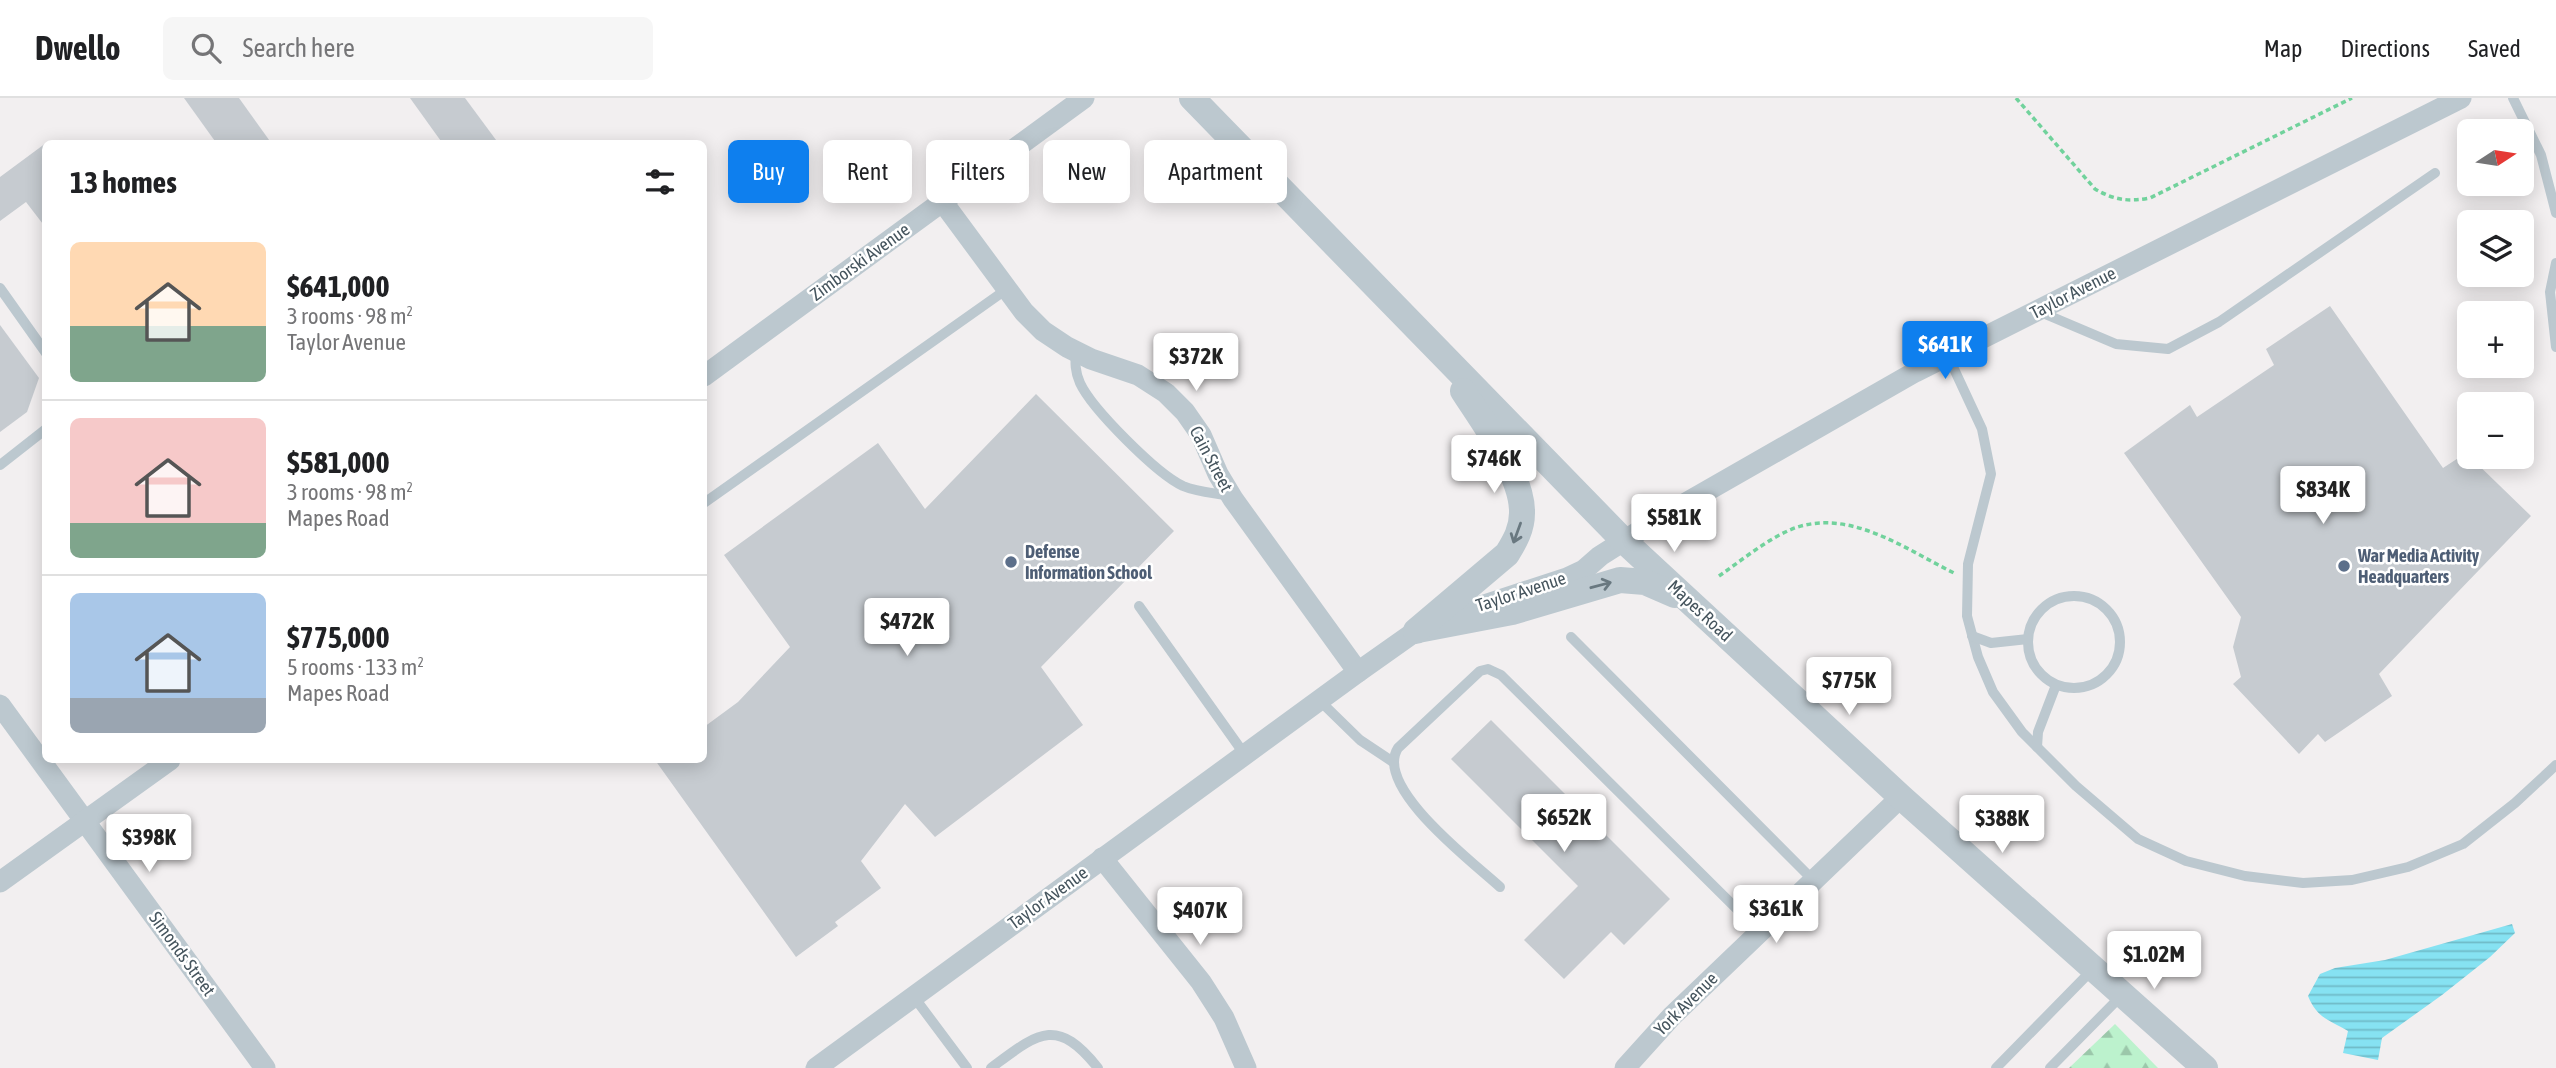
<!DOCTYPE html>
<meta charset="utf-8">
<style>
:root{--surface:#fff;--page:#f6f6f6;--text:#202124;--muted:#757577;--line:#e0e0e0;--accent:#0e7fee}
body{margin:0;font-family:"Asap Condensed",sans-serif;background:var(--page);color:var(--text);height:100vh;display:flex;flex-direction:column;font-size:26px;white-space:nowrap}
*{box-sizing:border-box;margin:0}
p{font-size:23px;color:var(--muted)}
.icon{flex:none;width:38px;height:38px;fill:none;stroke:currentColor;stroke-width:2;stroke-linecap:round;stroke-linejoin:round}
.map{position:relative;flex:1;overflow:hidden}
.drawer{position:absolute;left:42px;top:42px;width:665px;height:623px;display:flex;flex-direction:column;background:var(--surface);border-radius:10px;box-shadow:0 4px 18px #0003}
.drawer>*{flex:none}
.guide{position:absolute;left:728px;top:42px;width:665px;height:63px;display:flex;gap:14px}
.needle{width:46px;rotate:78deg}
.controls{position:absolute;left:2457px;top:21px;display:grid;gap:14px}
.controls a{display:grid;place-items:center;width:77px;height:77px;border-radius:10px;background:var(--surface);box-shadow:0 4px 18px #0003;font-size:35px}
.price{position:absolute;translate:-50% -60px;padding:0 16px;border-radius:7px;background:#fff;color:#222;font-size:23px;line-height:46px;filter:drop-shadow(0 2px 4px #0008)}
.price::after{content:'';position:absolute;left:50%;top:42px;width:21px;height:16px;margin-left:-10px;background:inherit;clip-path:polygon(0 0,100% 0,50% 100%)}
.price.current{background:var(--accent);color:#fff}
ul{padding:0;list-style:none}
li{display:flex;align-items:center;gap:21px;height:175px;padding:0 28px}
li+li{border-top:2px solid var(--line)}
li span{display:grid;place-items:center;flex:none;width:196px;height:140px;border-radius:10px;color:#555}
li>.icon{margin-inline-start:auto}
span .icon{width:84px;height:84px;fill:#fffc;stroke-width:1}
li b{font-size:30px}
h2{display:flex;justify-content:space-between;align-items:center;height:84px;padding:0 28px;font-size:30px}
.chip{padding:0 24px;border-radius:10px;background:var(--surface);box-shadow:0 4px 18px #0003;font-size:24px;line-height:63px}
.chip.current{background:var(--accent);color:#fff}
header{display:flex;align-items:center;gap:42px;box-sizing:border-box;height:98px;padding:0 35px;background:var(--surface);border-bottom:2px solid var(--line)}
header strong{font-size:33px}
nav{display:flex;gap:38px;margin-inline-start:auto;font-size:24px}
.search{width:490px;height:63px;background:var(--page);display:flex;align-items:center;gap:18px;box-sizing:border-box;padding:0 24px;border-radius:10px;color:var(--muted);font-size:26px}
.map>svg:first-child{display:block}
.forest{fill:url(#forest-firs)}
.water{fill:url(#water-rules)}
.building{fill:#c6cbd0}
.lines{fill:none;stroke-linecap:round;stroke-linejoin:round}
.path{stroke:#71d29c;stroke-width:3.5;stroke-dasharray:5 3.5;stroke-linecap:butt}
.service{stroke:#bcc8cf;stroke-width:10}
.minor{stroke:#bcc8cf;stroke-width:21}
.tertiary{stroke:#bcc8cf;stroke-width:26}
.oneway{stroke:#697880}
.service-dot{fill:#5c6f8a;stroke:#fff;stroke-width:2.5}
.labels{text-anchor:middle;stroke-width:5;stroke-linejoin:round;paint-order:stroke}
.street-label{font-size:18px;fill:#46555e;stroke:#fff}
.service-label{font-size:18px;font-weight:bold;fill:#4e5e75;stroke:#fff;text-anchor:start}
</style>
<header>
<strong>Dwello</strong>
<div class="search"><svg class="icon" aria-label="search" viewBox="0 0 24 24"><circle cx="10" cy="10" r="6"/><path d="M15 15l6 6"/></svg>Search here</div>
<nav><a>Map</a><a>Directions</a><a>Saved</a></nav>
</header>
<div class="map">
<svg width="2556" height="970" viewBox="0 0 2556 970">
<defs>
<pattern id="forest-firs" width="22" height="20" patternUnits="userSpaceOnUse" patternTransform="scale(1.75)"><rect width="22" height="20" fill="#bcf2cd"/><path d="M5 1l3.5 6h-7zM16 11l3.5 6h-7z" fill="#9bc7aa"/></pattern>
<pattern id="water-rules" width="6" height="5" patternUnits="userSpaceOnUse" patternTransform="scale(1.75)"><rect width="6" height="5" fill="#86e2f2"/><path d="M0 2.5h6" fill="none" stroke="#6fbac7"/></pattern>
</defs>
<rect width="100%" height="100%" fill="#f2eff0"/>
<!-- forest -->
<path class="forest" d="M2115 926 2158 970H2069Z"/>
<!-- water -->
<path class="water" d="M2512 826 2515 835 2490 859 2442 897 2382 940 2378 962 2343 955 2348 933C2329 922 2317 920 2308 898L2320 876 2335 870 2385 862Z"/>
<!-- building -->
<g class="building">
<path d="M184 0H239L272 46H217Z"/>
<path d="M410 0H465L499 46H443Z"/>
<path d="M46 45V130L26 104 0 123V79Z"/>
<path d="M2330 208 2443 370 2466 355 2531 418 2379 576 2392 598 2325 644 2318 636 2299 656 2233 586 2241 579 2233 549 2241 519 2124 355 2190 307 2197 319 2274 267 2266 251Z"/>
<path d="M0 227 39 280 27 314 0 334Z"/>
<path d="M1036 296 1174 433 1041 569 1083 627 935 739 905 706 861 763 881 790 835 824 838 828 796 859 655 662H704V629L738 604 790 549 724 457 878 345 925 411Z"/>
<path d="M1491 622 1670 801 1624 847 1611 834 1564 881 1524 842 1578 788 1451 661Z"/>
</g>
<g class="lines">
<!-- path -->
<g class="path">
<path d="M2016 0 2095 91C2114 102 2128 104 2150 100L2352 0"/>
<path d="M1719 478C1742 462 1766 442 1792 431 1849 409 1905 451 1954 475"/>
</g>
<!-- service -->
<g class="service">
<path d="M2513 0 2541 57 2556 115"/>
<path d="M2556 165 2550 194 2556 249"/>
<path d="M0 190 46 255"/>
<path d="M2038 213 2116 246 2168 251 2219 224 2435 75"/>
<path d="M1076 253C1075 265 1075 274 1080 285 1092 311 1157 376 1183 388 1197 394 1215 395 1230 398"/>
<path d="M1948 258 1982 331 1991 376 1968 466 1967 518 1978 559 1993 594 2022 634 2076 688 2138 741 2186 763 2245 778 2303 785 2352 782 2408 769 2463 746 2515 705 2556 667"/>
<path d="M0 367 46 331"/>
<path d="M704 405 1007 191"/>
<circle cx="2074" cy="544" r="46"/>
<path d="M1139 508 1245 657"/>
<path d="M1972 538 1991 545 2028 541"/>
<path d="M1571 539 1813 782"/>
<path d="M1320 603 1360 642 1393 664"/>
<path d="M2037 649 2038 634 2056 587"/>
<path d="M1500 789C1474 765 1373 689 1398 650L1480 573 1488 571 1501 577 1759 833"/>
<path d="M914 899 967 970"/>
<path d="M991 970C1037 936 1056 917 1098 970"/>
<path d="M1996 970 2093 871"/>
<path d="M2050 970 2122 897"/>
</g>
<!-- minor -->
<g class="minor">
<path d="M942 103 1024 214 1043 233 1067 249 1091 261 1138 277 1166 295 1185 314 1201 337 1218 376 1233 401 1358 574"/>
<path d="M704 278 1084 0"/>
<path d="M1460 515 1567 480 1584 472 1600 458 1663 418 1915 274 2461 0"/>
<path d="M0 607 265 970"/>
<path d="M1102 760 1201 884 1224 920 1246 970"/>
<path d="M0 784 170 662"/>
<path d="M816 970 1358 574 1416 533 1430 527"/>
<path d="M1625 970 1672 918 1901 699"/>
</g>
<!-- tertiary -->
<g class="tertiary">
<path d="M1192 0 1624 443 1901 699 2205 970"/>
<path d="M1418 532 1512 514 1620 482 1645 484 1675 497"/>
<path d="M1416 533 1507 456C1515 443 1522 431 1522 415 1523 378 1483 324 1463 293"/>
</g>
</g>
<!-- one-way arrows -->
<defs><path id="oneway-shaft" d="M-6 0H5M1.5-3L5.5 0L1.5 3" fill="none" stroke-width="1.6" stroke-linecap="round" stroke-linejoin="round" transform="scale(1.75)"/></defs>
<g class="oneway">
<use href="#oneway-shaft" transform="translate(1517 435) rotate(110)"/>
<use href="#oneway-shaft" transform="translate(1601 487) rotate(-15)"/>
</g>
<!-- markers -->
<g class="service-dot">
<circle cx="1011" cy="464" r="7"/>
<circle cx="2344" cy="468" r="7"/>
</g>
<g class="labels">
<!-- street labels -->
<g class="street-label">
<text transform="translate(860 164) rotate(-36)" y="6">Zimborski Avenue</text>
<text transform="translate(2073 195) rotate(-27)" y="6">Taylor Avenue</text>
<text transform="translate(1211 361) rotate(62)" y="6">Cain Street</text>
<text transform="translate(1521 494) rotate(-18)" y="6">Taylor Avenue</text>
<text transform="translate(1700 513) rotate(43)" y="6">Mapes Road</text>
<text transform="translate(1048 800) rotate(-36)" y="6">Taylor Avenue</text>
<text transform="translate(182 856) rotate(54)" y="6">Simonds Street</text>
<text transform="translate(1686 906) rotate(-45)" y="6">York Avenue</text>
</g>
<!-- service labels -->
<g class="service-label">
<text x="1025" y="460">Defense<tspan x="1025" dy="21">Information School</tspan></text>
<text x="2358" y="464">War Media Activity<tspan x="2358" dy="21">Headquarters</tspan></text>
</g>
</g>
</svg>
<div class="controls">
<a><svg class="needle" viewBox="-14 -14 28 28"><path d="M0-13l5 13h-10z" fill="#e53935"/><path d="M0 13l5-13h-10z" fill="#757577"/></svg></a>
<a><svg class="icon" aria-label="layers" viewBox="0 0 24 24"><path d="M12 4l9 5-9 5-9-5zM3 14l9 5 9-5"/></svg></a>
<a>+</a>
<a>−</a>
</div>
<b class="price current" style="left:1945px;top:283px">$641K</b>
<b class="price" style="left:1196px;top:295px">$372K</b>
<b class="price" style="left:1494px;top:397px">$746K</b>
<b class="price" style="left:2323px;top:428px">$834K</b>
<b class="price" style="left:1674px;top:456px">$581K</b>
<b class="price" style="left:907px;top:560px">$472K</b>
<b class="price" style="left:1849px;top:619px">$775K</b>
<b class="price" style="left:1564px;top:756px">$652K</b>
<b class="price" style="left:2002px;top:757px">$388K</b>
<b class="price" style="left:149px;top:776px">$398K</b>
<b class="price" style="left:1776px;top:847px">$361K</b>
<b class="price" style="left:1200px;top:849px">$407K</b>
<b class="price" style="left:2154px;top:893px">$1.02M</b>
<div class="guide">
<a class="chip current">Buy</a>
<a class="chip">Rent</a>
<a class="chip">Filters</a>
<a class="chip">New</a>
<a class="chip">Apartment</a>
</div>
<section class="drawer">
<h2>13 homes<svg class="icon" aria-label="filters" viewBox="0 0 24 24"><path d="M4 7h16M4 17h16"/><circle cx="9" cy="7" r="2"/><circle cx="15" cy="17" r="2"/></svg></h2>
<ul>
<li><span style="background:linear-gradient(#ffd9b3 60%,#7fa58c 0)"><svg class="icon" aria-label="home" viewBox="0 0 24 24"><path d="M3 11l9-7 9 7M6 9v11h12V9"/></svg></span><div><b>$641,000</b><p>3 rooms · 98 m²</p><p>Taylor Avenue</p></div></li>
<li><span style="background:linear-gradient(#f6c9c9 75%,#7fa58c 0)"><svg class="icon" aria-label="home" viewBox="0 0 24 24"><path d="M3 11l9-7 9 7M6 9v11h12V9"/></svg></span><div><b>$581,000</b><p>3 rooms · 98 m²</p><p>Mapes Road</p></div></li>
<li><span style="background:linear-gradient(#a9c7e8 75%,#9aa5b1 0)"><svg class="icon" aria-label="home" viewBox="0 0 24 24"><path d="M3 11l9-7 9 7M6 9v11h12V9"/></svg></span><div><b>$775,000</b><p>5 rooms · 133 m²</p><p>Mapes Road</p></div></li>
</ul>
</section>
</div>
